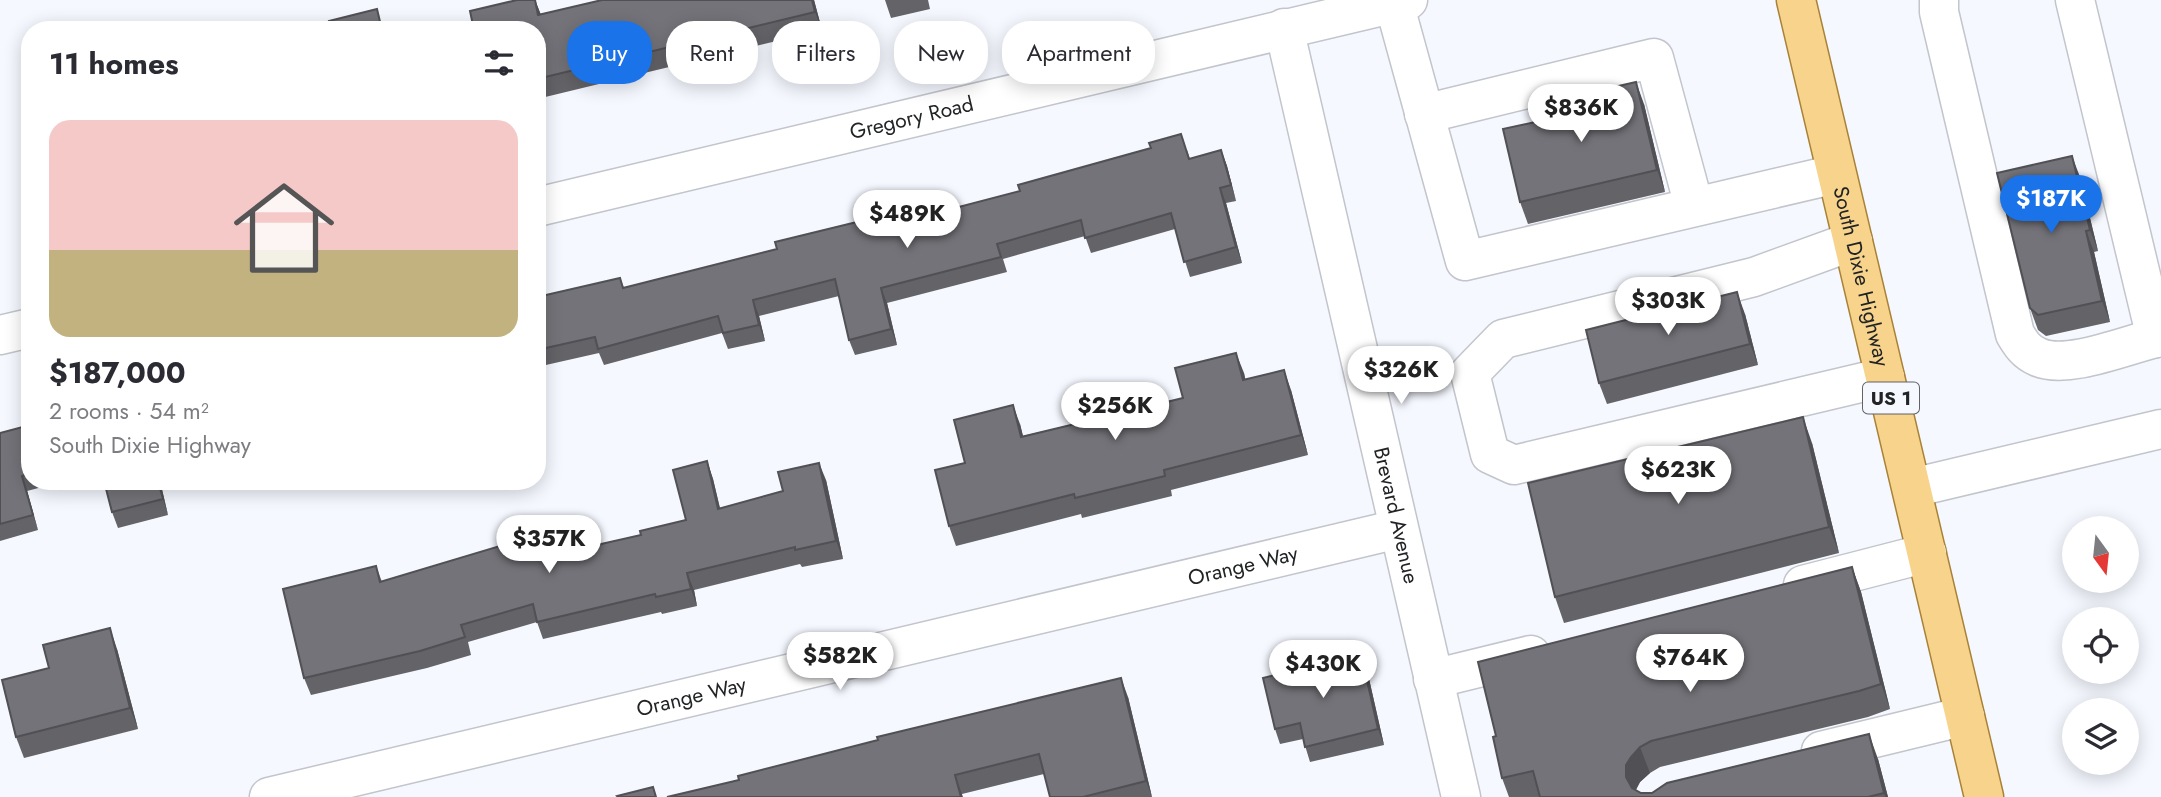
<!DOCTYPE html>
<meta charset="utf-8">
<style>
:root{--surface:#fff;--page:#f2f2f3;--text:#2b2b33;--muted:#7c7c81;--line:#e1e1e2;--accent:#1a73e8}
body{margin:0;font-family:Jost,sans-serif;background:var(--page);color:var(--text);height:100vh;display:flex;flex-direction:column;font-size:26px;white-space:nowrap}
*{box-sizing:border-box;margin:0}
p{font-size:23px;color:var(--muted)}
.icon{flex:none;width:38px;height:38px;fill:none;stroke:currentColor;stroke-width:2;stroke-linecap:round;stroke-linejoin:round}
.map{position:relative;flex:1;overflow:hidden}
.drawer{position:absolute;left:21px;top:21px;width:525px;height:469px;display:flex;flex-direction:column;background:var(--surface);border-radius:28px;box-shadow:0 4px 18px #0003}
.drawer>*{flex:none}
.top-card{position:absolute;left:567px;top:21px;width:665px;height:63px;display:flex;gap:14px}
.needle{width:46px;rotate:165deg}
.controls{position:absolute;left:2062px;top:516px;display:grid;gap:14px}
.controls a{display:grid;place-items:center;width:77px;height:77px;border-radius:50%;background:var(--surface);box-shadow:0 4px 18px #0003;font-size:35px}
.price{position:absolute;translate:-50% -60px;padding:0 16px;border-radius:24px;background:#fff;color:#222;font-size:23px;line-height:46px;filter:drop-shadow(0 2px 4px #0008)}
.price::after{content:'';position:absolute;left:50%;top:42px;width:21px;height:16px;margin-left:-10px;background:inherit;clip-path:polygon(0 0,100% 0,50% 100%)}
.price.on{background:var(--accent);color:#fff}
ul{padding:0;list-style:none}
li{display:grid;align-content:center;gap:14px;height:371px;padding:0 28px}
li+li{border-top:2px solid var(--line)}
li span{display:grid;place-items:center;height:217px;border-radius:21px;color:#555}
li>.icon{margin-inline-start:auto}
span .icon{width:126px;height:126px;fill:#fffc;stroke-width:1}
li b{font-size:30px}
h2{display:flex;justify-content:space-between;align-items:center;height:84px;padding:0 28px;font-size:30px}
.chip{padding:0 24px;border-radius:28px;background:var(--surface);box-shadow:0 4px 18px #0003;font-size:24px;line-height:63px}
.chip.on{background:var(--accent);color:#fff}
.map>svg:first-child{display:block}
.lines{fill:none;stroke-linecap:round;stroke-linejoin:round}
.minor-casing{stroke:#c2c5cb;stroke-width:41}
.major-casing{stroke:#a88237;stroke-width:41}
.minor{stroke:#fff;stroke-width:38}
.major{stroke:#f7d38c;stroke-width:38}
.wall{fill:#636368}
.shaded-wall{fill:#505055}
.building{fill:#737379;stroke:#505055;stroke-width:2}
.labels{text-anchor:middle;stroke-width:7;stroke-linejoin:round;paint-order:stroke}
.shield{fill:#f5f8ff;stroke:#616366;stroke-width:2}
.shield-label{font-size:19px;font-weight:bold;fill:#212325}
.street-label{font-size:21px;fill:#212325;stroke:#f5f8ff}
</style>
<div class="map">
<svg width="2161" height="797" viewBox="0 0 2161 797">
<rect width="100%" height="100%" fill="#f5f8ff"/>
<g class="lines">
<defs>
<g id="minor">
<path d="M1939 0V12L2015 334C2021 344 2026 352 2038 357 2067 370 2126 345 2156 338"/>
<path d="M2075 0 2156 338 2161 336"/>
<path d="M1394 3 1465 261 1836 174"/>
<path id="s1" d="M1284 28 1461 797"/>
<path d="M1424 114 1654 58 1694 206"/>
<path id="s2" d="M537 207 1408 0"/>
<path d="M1853 241 1754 277 1503 339 1470 373 1490 454 1514 465 1885 377"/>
<path d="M0 335 30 328"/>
<path d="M1912 488 2161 429"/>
<path d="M1803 585 1927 553"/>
<path d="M1433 679 1531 655"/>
<path d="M1821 751 1965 716"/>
<path id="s3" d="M269 797 1398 529"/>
</g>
<g id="major">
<path id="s4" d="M1796 0 1984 797"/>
</g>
</defs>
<!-- minor casing -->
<use href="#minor" class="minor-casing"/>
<!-- major casing -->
<use href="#major" class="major-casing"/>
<!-- minor -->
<use href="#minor" class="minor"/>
<!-- major -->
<use href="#major" class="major"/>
</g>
<!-- wall -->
<g class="wall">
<path d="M517 0H535L541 15 814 0 822 30 537 99V30Z"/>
<path d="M885 0H928L930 9 891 18Z"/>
<path d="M1644 104 1665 192 1528 224 1520 202Z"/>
<path d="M1187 150 1190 159 1221 150 1227 166 1236 201 1226 203 1242 263 1190 277 1175 229 1091 253 1085 236 1003 259 1007 272 887 303 897 345 855 355 849 340 839 296 759 316 765 341 728 349 722 333 604 365 599 353 537 367V297L624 288 777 249 865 220 869 230Z"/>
<path d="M2080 177 2098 251 2094 252 2110 322 2046 336 2038 330 2030 308Z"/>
<path d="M1745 314 1758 365 1607 404 1599 383Z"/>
<path d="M1244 373 1245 380 1291 390 1308 455 1171 490 1172 496 1082 518 1081 514 956 546 949 526 1020 424 1023 436 1183 398Z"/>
<path d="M30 425V481H65L27 491 38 530 0 541V433Z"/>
<path d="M1812 443 1839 553 1564 623 1555 597Z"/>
<path d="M707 461 713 479 720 508 826 480 843 559 802 567 800 564 694 590 697 606 662 614 661 612 543 639 537 622 468 642 471 655 427 668 311 695 304 678 376 566 382 582 543 533 550 556 641 535 686 520Z"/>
<path d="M104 481H160L168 515 118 528 112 512Z"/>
<path d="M1852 567 1861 592 1890 709 1868 717 1660 767 1650 773 1640 782 1636 790 1641 793H1652L1878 759 1888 797H1509L1502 778 1496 736Z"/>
<path d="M117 649 138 729 24 758 16 737 49 668Z"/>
<path d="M1367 670 1384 745 1310 762 1303 739 1280 744 1275 729Z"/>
<path d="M1128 697 1152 797H1050L1044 774 962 794 667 797Z"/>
</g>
<!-- shaded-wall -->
<g class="shaded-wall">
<path d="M535 0 541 15H538Z"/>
<path d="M812 0H814L822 30 815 12Z"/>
<path d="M1636 82 1644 104 1665 192 1657 170Z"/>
<path d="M1221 150 1227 166 1236 201 1231 185Z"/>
<path d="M2072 156 2080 177 2098 251 2090 230Z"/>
<path d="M1220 188 1226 203 1242 263 1236 247Z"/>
<path d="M2086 231 2094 252 2110 322 2102 301Z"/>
<path d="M881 288 887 303 897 345 891 329Z"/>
<path d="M1737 292 1745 314 1758 365 1750 344Z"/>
<path d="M753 300 759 316 765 341 759 325Z"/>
<path d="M1236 353 1244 373 1250 400 1243 380Z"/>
<path d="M1284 370 1291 390 1308 455 1301 435Z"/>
<path d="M1013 405 1020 424 1028 457 1021 437Z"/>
<path d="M1803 417 1812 443 1839 553 1829 527Z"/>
<path d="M707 461 713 479 724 526 718 509Z"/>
<path d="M819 463 826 480 843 559 836 541Z"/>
<path d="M22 476 27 491 38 530 33 515Z"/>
<path d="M158 481H160L168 515 163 499Z"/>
<path d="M543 533 549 550 554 574 548 556Z"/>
<path d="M1852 567 1861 592 1890 709 1881 684Z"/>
<path d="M687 573 694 590 697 606 691 589Z"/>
<path d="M110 628 117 649 138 729 130 708Z"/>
<path d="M1361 654 1367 670 1384 745 1378 729Z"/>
<path d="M1121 678 1128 697 1152 797 1146 781Z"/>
<path d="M1869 734 1878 759 1888 797H1885L1884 793Z"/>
<path d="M1640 747 1650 773 1640 782 1635 791V797L1626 777V765L1631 757Z"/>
<path d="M955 775 963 797H961Z"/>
</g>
<!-- building -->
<g class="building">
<path d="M517 0H535L538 15 602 0H812L815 12 537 79V30H474L470 11Z"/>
<path d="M377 9 382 30H331L329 21Z"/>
<path d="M1636 82 1657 170 1520 202 1503 129 1549 119 1545 103Z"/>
<path d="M1181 134 1189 159 1221 150 1231 185 1220 188 1236 247 1184 262 1171 213 1085 238 1081 220 997 244 1001 257 881 288 891 329 849 340 835 279 753 300 759 325 723 333 718 316 598 349 595 337 537 350V297L620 278 623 288 777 249 775 242 865 220 867 231 1020 191 1018 185 1151 148 1149 143Z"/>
<path d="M2072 156 2090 230 2086 231 2102 301 2038 315 2030 308 1997 173Z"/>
<path d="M1737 292 1750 344 1599 383 1586 330Z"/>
<path d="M1236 353 1243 380 1284 370 1301 435 1164 470 1165 476 1075 498 1074 494 949 526 935 470 965 463 954 420 1013 405 1021 437 1183 398 1175 368Z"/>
<path d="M1803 417 1829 527 1555 597 1528 483Z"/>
<path d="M30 425V473L22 476 33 515 0 524V433Z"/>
<path d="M707 461 718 509 783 491 778 472 819 463 836 541 795 550V547L687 573 691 589 656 597 655 594 537 622 533 604 461 625 465 637 420 651 304 678 283 589 376 566 380 582 543 533 548 556 641 535 640 531 686 520 673 470Z"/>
<path d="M104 481H158L163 499 112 512Z"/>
<path d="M1852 567 1881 684 1859 691 1651 741 1640 747 1631 757 1626 765V777L1632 788 1641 793H1652L1667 783 1869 734 1884 793 1868 797H1540L1533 771 1502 778 1493 737 1496 736 1478 662Z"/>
<path d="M110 628 130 708 16 737 2 680 49 668 43 645Z"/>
<path d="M1361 654 1378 729 1305 747 1300 723 1275 729 1263 678Z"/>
<path d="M1121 678 1146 781 1083 797H1050L1039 754 955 775 961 797H667L739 780 738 776 878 740 877 737Z"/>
<path d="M653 787 656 797H618L617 796Z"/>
</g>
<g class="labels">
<!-- shield labels -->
<rect class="shield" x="1863" y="382.5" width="56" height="31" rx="5"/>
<g class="shield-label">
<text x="1891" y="405">US 1</text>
</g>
<!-- street labels -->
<g class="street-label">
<text dy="7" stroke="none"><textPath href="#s2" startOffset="385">Gregory Road</textPath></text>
<text dy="7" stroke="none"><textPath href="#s4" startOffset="284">South Dixie Highway</textPath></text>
<text dy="7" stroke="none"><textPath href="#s1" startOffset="500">Brevard Avenue</textPath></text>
<text dy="7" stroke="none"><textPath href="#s3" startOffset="1001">Orange Way</textPath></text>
<text dy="7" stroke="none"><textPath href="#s3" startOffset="434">Orange Way</textPath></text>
</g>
</g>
</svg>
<div class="controls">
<a><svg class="needle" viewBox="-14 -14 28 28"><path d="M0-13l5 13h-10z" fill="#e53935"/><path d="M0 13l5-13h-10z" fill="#7c7c81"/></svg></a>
<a><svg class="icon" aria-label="locate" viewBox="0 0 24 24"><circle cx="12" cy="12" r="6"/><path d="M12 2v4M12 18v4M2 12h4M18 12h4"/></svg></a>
<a><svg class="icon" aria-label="layers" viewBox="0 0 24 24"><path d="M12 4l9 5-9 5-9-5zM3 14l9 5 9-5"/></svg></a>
</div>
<b class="price" style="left:1581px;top:144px">$836K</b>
<b class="price on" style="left:2051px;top:235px">$187K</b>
<b class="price" style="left:907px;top:250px">$489K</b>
<b class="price" style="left:1668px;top:337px">$303K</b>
<b class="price" style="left:1401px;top:406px">$326K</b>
<b class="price" style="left:1115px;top:442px">$256K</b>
<b class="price" style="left:1678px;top:506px">$623K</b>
<b class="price" style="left:549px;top:575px">$357K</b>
<b class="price" style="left:840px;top:692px">$582K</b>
<b class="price" style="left:1690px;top:694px">$764K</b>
<b class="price" style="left:1323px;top:700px">$430K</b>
<div class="top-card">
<a class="chip on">Buy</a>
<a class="chip">Rent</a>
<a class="chip">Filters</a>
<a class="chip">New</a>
<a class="chip">Apartment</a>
</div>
<section class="drawer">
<h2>11 homes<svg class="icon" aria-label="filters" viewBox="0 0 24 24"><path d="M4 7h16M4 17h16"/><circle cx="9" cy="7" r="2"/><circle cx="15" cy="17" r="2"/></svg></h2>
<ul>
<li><span style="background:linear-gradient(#f6c9c9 60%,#c2b280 0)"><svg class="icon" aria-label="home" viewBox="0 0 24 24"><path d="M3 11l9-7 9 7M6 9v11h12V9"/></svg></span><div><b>$187,000</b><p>2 rooms · 54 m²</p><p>South Dixie Highway</p></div></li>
</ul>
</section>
</div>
